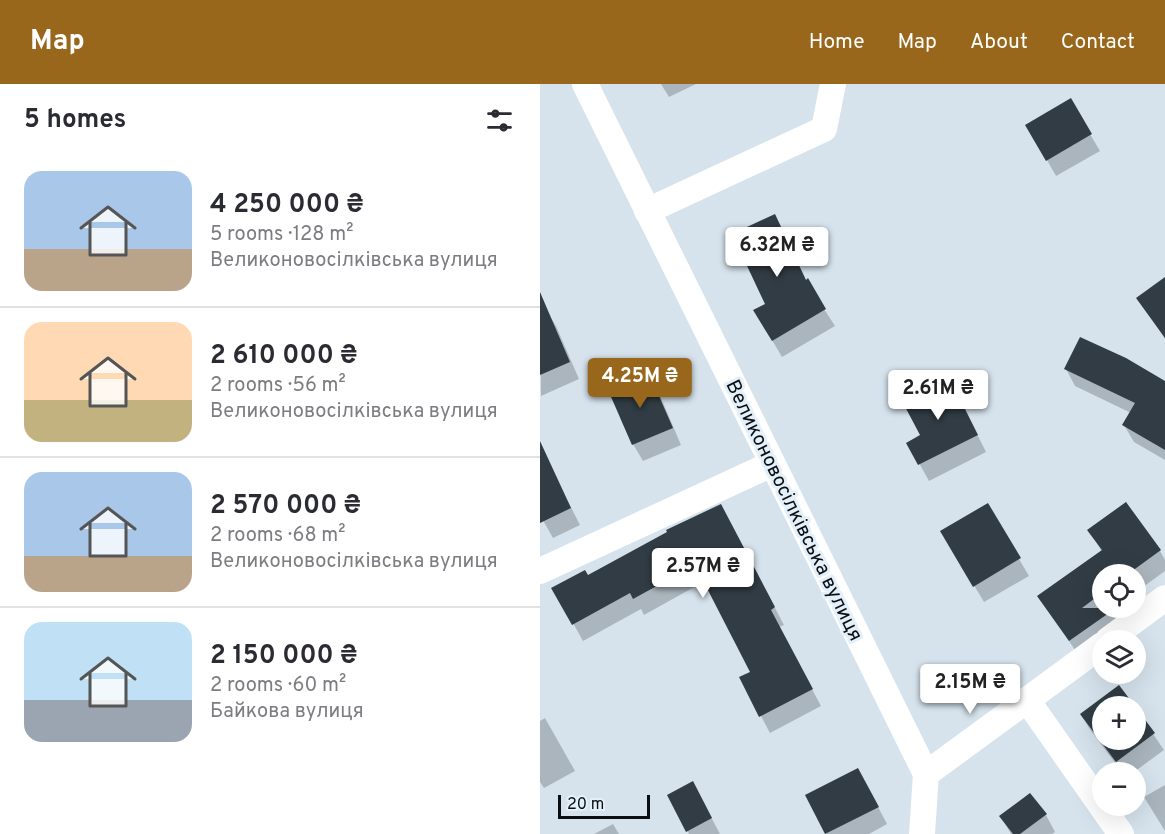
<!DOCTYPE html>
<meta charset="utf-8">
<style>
:root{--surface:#fff;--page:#f2f2f3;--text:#2b2b33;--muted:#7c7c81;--line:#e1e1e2;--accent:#99671b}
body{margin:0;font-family:Overpass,sans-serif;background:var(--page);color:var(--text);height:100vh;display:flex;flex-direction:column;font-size:22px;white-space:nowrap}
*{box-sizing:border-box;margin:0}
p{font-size:20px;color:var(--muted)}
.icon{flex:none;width:33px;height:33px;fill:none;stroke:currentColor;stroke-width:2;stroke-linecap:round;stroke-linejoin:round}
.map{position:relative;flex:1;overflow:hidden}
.panel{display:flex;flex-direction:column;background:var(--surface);width:540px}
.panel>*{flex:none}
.tools{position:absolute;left:552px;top:480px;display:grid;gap:12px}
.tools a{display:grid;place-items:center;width:54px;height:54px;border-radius:50%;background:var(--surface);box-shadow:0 6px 24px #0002;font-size:30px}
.scale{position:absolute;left:18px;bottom:15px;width:92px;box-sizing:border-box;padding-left:6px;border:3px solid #0a0e11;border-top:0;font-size:16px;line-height:21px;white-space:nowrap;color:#0a0e11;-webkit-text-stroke:4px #e3f0fa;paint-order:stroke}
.price{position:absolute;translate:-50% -51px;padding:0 14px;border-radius:6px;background:#fff;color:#222;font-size:20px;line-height:39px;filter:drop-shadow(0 2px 3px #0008)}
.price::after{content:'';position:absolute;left:50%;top:36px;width:18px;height:14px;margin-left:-9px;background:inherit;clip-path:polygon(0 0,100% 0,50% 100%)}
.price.current{background:var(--accent);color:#fff}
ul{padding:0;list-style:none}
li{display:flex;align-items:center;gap:18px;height:150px;padding:0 24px}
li+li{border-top:2px solid var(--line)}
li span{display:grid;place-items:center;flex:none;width:168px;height:120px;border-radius:18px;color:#555}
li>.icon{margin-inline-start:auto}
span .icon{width:72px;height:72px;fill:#fffc;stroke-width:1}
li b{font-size:26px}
h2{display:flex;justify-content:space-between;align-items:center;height:72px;padding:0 24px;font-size:26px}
header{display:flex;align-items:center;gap:36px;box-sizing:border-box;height:84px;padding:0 30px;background:var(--accent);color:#fff}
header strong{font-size:28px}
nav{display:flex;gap:33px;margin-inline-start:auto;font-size:21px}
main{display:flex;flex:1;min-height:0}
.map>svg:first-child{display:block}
.shadow{fill:#0003}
.building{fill:#313c44;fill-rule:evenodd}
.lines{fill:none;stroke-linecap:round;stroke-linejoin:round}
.minor{stroke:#fff;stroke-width:26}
.labels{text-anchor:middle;stroke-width:6;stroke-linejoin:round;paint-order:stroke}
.street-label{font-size:20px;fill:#0a0e11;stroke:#e3f0fa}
</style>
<header>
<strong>Map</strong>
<nav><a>Home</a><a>Map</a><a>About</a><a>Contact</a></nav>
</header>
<main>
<section class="panel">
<h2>5 homes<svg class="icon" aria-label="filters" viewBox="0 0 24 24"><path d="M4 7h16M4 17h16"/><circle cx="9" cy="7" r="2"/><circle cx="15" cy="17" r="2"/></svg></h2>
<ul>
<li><span style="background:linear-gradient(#a9c7e8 65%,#b9a48a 0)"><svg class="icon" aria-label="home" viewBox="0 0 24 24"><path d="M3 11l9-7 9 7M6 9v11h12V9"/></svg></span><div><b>4 250 000 ₴</b><p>5 rooms · 128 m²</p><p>Великоновосілківська вулиця</p></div></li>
<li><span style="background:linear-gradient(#ffd9b3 65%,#c2b280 0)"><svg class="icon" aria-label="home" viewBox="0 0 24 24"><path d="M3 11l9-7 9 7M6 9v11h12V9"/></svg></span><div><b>2 610 000 ₴</b><p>2 rooms · 56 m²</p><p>Великоновосілківська вулиця</p></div></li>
<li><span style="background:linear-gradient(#a9c7e8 70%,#b9a48a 0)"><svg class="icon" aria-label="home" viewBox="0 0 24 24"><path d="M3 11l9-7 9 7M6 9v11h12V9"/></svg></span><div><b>2 570 000 ₴</b><p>2 rooms · 68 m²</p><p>Великоновосілківська вулиця</p></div></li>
<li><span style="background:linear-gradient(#bfe0f5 65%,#9aa5b1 0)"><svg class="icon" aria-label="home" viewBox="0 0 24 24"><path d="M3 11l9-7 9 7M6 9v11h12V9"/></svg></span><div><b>2 150 000 ₴</b><p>2 rooms · 60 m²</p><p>Байкова вулиця</p></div></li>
</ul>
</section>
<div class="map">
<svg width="625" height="750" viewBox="0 0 625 750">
<rect width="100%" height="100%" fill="#d6e3ed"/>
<!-- shadow -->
<g class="shadow">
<path d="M121 0H156L129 13Z"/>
<path d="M530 16 560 67 516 92 487 41Z"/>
<path d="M234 132 266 197 295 242 242 273 215 227 227 220Z"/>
<path d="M625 195V255L598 214Z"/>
<path d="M6 226 16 242 39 295 1 312 0 228Z"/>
<path d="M526 285 625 299V376L594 358 584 341 591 329 535 302Z"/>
<path d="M108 290 118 307 141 361 103 377 93 360Z"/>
<path d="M418 312 446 368 389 397 368 359 382 352Z"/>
<path d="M11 384 40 441 13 454 0 431V390Z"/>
<path d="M585 420 620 467 625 476V487L596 508V490H562V524H575L585 540 539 572 499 512 562 468 549 446Z"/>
<path d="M447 421 489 492 444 518 402 448Z"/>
<path d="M190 439 244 541 239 543 281 622 230 649 221 632 212 588 165 497 104 531 101 525 43 557 14 505Z"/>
<path d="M579 603 594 622H562V656H596V625L624 666 594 688H582L551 647 541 631Z"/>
<path d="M5 634 35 687 4 704 0 698V637Z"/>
<path d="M625 701V747L604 713Z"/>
<path d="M327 702 347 740 329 750H287L267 712Z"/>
<path d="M129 712 162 716 180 750H149Z"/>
<path d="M506 731 515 748 512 750H471L461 733Z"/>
<path d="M73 740 79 750H54Z"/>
</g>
<!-- building -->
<g class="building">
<path d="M531 14 552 50 506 77 485 41Z"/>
<path d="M235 130 266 196 268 194 286 225 232 257 213 226 225 220 192 150Z"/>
<path d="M625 193V254L596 214Z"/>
<path d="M0 208 30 278 0 291Z"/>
<path d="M540 253 586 274 625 297V366L582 341 595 319 524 285Z"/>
<path d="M109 289 133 344 92 361 68 306Z"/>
<path d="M409 293 438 351 378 381 366 359 380 351 362 317Z"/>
<path d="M0 357 31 424 0 439Z"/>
<path d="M586 418 621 466 588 490H562V509L542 524H576L529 557 497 512 562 466 547 446Z"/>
<path d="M448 419 481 474 433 503 400 447Z"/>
<path d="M181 420 235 523 231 526 273 605 219 633 199 593 210 588 155 481 93 515 90 509 32 541 11 504 45 486 48 491 127 448 126 446Z"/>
<path d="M579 601 615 649 576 678 540 630ZM562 622H596V656H562Z"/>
<path d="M318 684 339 723 285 750 265 711Z"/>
<path d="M153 697 172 734 146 748 127 711Z"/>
<path d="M490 709 507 730 480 750H473L459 732Z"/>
</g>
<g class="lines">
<!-- minor -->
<g class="minor">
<path d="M45 0 386 690"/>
<path d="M107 127 284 45 293 0"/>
<path d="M0 487 232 380"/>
<path d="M568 556 625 514"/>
<path d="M487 616 581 750"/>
<path d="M382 750 386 690 562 561"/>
</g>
</g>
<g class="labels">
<!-- street labels -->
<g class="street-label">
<text transform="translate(255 426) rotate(64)" y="7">Великоновосілківська вулиця</text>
</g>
</g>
</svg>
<div class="tools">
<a><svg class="icon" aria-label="locate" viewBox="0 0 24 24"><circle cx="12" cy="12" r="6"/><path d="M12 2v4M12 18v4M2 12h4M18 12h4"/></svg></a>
<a><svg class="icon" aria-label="layers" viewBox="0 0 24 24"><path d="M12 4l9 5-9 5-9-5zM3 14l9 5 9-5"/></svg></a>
<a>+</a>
<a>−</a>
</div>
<div class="scale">20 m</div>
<b class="price" style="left:237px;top:194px">6.32M ₴</b>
<b class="price current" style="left:100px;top:325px">4.25M ₴</b>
<b class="price" style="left:398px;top:337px">2.61M ₴</b>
<b class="price" style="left:163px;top:515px">2.57M ₴</b>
<b class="price" style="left:430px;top:631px">2.15M ₴</b>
</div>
</main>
